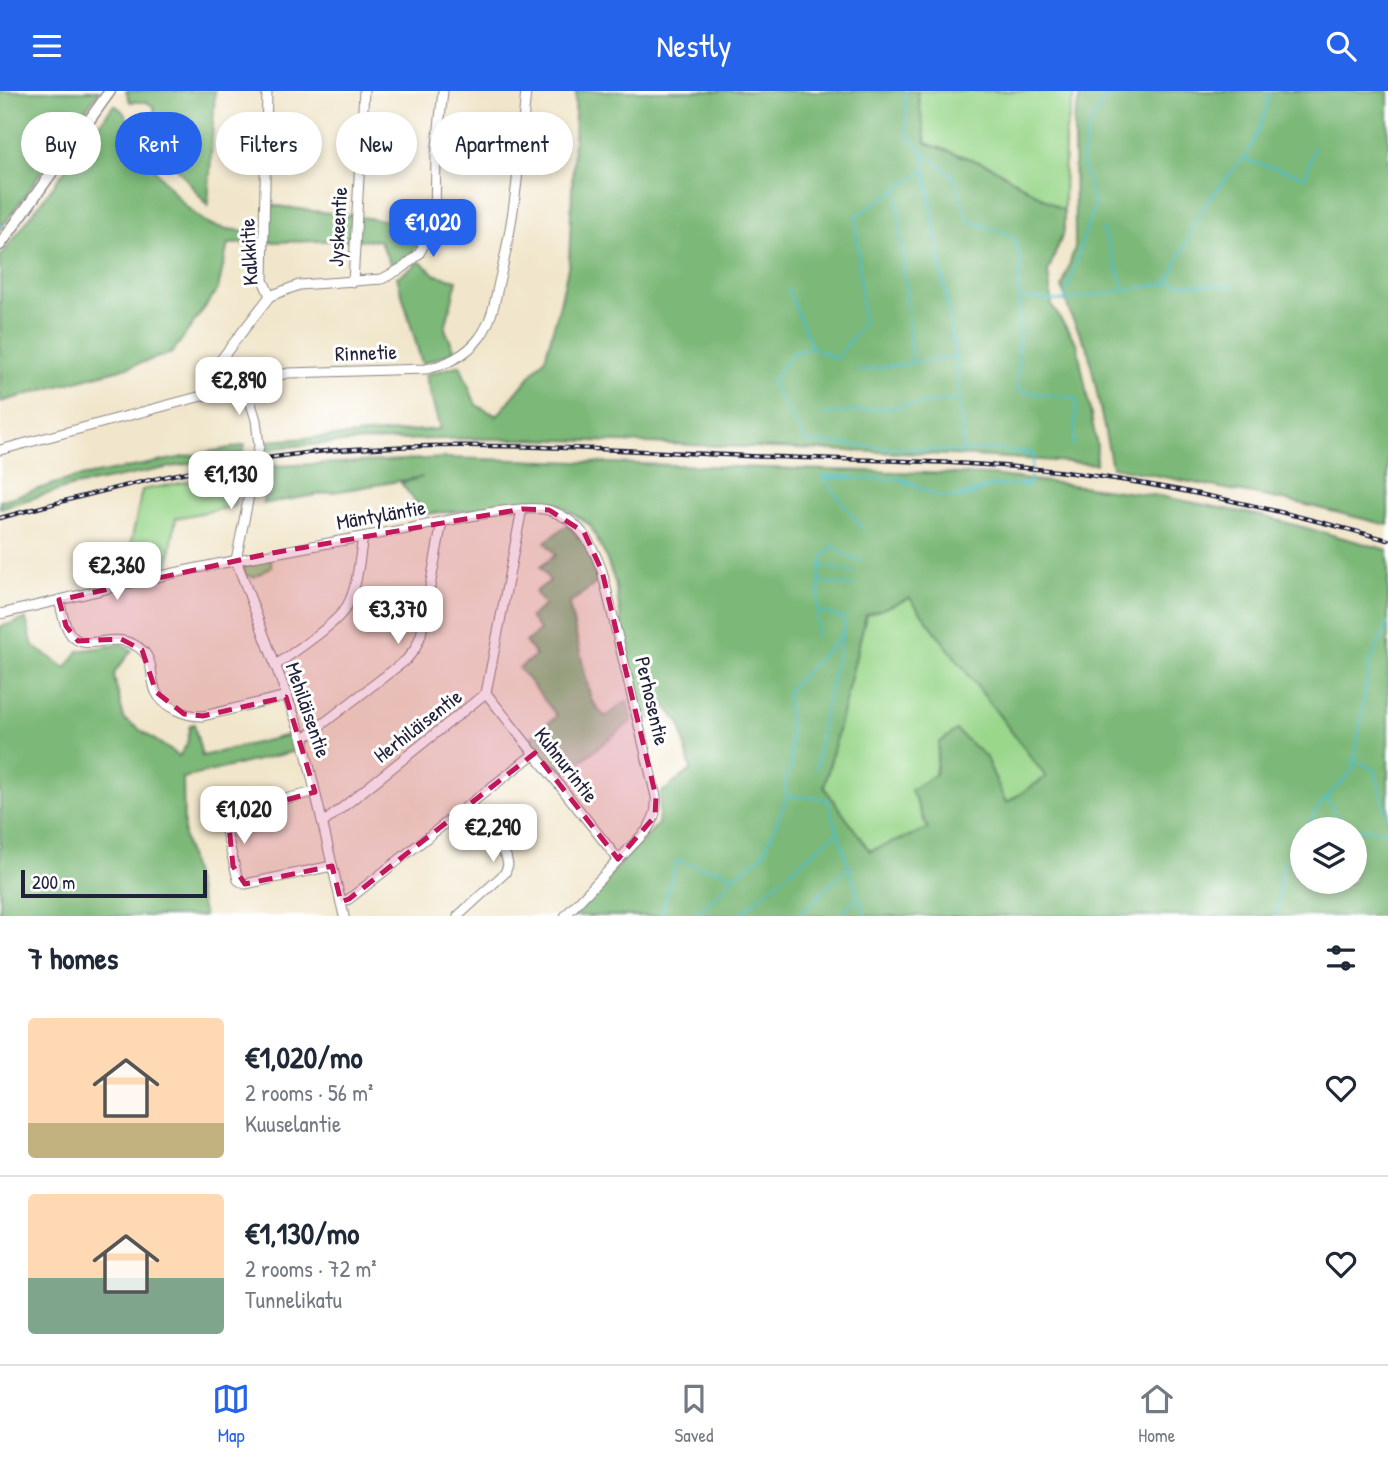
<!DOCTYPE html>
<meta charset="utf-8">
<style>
:root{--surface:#fff;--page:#f6f6f7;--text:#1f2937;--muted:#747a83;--line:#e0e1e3;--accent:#2563eb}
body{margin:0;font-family:"Patrick Hand",sans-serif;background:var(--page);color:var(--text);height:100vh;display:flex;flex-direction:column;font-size:26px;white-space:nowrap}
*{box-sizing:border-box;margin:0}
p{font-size:23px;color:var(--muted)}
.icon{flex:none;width:38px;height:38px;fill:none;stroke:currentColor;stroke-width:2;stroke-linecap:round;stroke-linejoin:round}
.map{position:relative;height:825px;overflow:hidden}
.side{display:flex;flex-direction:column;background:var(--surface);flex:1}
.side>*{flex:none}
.hud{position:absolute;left:21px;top:21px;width:700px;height:63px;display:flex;gap:14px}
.fabs{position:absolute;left:1290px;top:726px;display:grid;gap:14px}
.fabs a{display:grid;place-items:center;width:77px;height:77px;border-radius:50%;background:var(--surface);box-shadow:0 4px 10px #0003;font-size:35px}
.scale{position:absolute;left:21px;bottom:18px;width:186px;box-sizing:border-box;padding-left:7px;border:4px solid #22223b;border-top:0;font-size:19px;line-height:24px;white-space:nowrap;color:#22223b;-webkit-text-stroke:5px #fff;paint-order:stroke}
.price{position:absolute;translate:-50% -60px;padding:0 16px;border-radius:14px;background:#fff;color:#222;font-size:23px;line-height:46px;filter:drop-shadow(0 2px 4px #0008)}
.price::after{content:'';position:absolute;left:50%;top:42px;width:21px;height:16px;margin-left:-10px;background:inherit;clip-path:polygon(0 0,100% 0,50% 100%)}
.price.active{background:var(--accent);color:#fff}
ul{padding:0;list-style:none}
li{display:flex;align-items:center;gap:21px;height:175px;padding:0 28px}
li+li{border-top:2px solid var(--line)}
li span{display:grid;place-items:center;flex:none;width:196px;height:140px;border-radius:7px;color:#555}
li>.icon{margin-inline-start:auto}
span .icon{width:84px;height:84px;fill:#fffc;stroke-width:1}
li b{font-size:30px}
h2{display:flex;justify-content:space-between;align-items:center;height:84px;padding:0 28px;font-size:30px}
.tag{padding:0 24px;border-radius:32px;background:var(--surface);box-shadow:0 4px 10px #0003;font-size:24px;line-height:63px}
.tag.active{background:var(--accent);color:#fff}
header{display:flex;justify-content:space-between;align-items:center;height:91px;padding:0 28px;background:var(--accent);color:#fff;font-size:32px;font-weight:600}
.dock{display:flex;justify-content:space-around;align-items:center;height:98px;border-top:2px solid var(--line);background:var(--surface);font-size:19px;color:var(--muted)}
.dock a{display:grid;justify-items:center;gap:4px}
.dock .active{color:var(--accent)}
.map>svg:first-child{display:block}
.green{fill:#9ad78b;stroke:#5e7c63;stroke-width:2}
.forest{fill:#7bb877;stroke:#4e6d59;stroke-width:2;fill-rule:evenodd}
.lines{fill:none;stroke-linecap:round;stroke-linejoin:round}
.stream{stroke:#50bec8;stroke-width:2}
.minor-casing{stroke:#8a8483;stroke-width:11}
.major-casing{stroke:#8a8483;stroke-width:13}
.minor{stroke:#fff;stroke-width:9}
.major{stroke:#fff;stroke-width:10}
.rail-casing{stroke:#22223b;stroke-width:4.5}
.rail{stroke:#fff;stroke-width:2;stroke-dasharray:5;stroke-linecap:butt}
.marked{fill:#c2185b;fill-opacity:0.2;stroke:#c2185b;stroke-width:5;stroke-dasharray:14 9;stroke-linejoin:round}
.labels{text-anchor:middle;stroke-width:6;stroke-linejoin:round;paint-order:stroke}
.street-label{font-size:21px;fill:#22223b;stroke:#fff}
</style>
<header><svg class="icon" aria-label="menu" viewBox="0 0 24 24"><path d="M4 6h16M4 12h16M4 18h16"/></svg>Nestly<svg class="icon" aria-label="search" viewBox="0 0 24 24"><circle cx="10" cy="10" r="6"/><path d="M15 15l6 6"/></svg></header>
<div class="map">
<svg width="1388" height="825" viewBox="0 0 1388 825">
<rect width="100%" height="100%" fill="#fff"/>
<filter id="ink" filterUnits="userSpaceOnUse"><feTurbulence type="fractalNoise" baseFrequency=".0143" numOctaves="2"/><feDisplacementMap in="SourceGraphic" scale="14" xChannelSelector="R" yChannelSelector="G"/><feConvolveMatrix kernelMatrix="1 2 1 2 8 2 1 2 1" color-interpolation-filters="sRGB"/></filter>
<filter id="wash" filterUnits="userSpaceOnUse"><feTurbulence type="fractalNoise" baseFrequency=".00686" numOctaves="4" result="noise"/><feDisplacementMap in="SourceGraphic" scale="28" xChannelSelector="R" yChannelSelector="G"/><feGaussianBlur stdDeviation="1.57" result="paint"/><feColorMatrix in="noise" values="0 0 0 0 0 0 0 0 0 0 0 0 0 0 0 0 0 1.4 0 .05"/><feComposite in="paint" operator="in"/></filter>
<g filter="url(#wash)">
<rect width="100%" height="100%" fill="#f1e6cb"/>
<!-- green -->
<g class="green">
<path d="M917 0H1075L1065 44 1064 120 990 75 925 52Z"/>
<path d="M239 381 235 415 176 427 167 481 123 490 142 399Z"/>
<path d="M266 467 271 469V476L254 486 245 484 243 477 248 470Z"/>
<path d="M910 507 1046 686 1006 712 985 665 939 652 928 738 870 760 824 697 866 524Z"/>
</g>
<!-- forest -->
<g class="forest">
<path d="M0 0H99L0 139Z"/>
<path d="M126 0H215L208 115 153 48 154 16 146 11H130Z"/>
<path d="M576 0H917L926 52 990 75 1064 120V140L1048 181 1052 215 1077 253 1097 355 1096 373C970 363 844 360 719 355 568 349 417 341 267 358L268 350 440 338 425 284 460 274 476 314 497 325 545 267 560 213 569 172Z"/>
<path d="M1081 0H1388V434L1294 411 1112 376 1088 258 1070 223 1062 196 1075 156 1074 30Z"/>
<path d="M114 14C129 21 132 41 139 54 152 76 186 122 208 132 221 139 241 139 256 141L257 152 228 153 218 198 172 262 128 276 0 311V166Z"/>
<path d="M269 114 398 131 428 137 410 165 393 178 379 149 269 151Z"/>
<path d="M419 170 436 184 457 189 445 238 455 260 422 273 397 186 413 176Z"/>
<path d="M245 354 243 362 70 396 0 417V410L70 388Z"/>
<path d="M446 367 992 384 1159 405 1262 425 1388 459V825H572L658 733 661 702 691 679 680 633 666 615 644 632 624 547 615 491 605 464 590 434 557 412 425 423 401 392 423 386 262 413 273 375ZM910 507 1046 686 1006 712 985 665 956 639 939 652 936 683 911 699 928 738 870 760 824 696 866 524ZM1302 738H1354V791H1302Z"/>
<path d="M567 434 587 455 599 490 569 513 591 609 605 626 627 610 632 630 560 686 529 648 557 625 519 577 536 564 525 551 540 540 530 526 545 514 535 501 550 490 540 476 555 464 545 451Z"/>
<path d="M26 528 33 555 66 577 78 560 121 553 132 559 115 581 114 586 124 628 179 665 187 653 190 634 194 633 202 665 293 643 300 659 183 687 184 745 204 825H0V536Z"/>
</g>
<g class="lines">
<!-- stream -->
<g class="stream">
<path d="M924 62 953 85 969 130 1013 145 1022 174 1019 183 1018 300 1077 308 1073 355"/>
<path d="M1243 68 1306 86 1314 56"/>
<path d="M924 71 948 221"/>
<path d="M897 99 912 272"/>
<path d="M0 134 2 135"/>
<path d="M1102 137 1125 198"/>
<path d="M1168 192 1196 130 1210 107 1251 57 1264 25 1270 0"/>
<path d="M788 199 812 256 836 268 863 234 856 125 925 80"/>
<path d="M1021 207 1064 210 1168 192 1235 195"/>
<path d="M1064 210 1094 114 1082 69 1089 35 1109 0"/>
<path d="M812 256 791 263 771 292 807 351 963 361"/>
<path d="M857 280 954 266"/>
<path d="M822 324 959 309"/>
<path d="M1018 360 1033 362"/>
<path d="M823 385 853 386"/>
<path d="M900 387 915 393"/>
<path d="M1020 394 1028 395 1029 391"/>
<path d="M956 406C971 403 984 394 997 394"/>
<path d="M863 438 824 387 899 388 938 405 952 407 973 405 987 396 1030 392 1033 364 994 358 964 361 956 269 923 61 907 42 905 0"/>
<path d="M822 475 854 482"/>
<path d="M820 491 854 495"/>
<path d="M816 545 821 474 824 465 834 455 846 465 861 470"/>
<path d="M1356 670 1374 678 1388 725"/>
<path d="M817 678 823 629 845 528 819 520"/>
<path d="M787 705 827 708 865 825"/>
<path d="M1327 709 1340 730 1355 738 1388 740"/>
<path d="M1305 738 1320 714 1353 679 1369 574 1388 532"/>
<path d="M660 825 677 770 734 784"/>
<path d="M692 825 712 810 735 785 763 764 778 729 787 705 785 689 792 675 787 600 844 542"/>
<path d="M738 825 836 742"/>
<path d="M798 825 848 777"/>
<path d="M838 825 857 808"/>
<path d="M1277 825 1281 779 1302 744"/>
</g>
</g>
</g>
<g filter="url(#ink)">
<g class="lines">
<defs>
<g id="minor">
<path d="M353 191 364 0"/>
<path d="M270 205 299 194 382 188 404 176 419 163 435 132 436 64 443 0"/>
<path d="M245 293 256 329 259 355 236 469 303 648 344 825"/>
<path d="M216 301 215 280 222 267 270 205 263 189 267 0"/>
<path d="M0 359 288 282 426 278C446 274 468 263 480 246 492 230 495 210 499 191 515 128 520 64 526 0"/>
<path d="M59 509C62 520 63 531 69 541 85 567 116 534 143 560 154 571 150 587 156 601 163 616 187 626 203 625L286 605"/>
<path d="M0 523C76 506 152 485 228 471 289 459 350 448 412 437 442 431 521 412 548 419 579 428 592 452 602 480L656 706C657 720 654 727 647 739L565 825"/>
<path d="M275 575C293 561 337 533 347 515 358 496 359 468 363 446"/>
<path d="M486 602 618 768"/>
<path d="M303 648 406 569 415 558 421 544 442 431"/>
<path d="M315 701 232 720 224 732 238 789 245 793 332 775"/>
<path d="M323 732 486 602 522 418"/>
<path d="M341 811 349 808 535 662"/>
<path d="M458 825 505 782 508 774 506 765 466 716"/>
</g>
<path id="major" d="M0 154 110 0"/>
</defs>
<!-- minor casing -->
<use href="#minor" class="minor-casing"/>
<!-- major casing -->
<use href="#major" class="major-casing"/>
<!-- minor -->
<use href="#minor" class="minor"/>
<!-- major -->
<use href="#major" class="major"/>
<defs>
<path id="rail" d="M0 427C111 397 223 368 338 359 474 349 611 359 747 365 850 369 954 369 1057 380 1169 393 1279 419 1388 449"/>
</defs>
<!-- rail casing -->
<use href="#rail" class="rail-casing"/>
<!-- rail -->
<use href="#rail" class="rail"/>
</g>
</g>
<!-- marked area -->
<path class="marked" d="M522 418 549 419 584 441 602 480 656 706 655 725 618 768 535 662 349 808 341 811 332 775 245 793 233 775 228 725 315 701 286 606 203 625 184 623 156 601 142 559 121 548 78 550 66 535 59 509 267 463Z"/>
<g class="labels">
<!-- street labels -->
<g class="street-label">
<text transform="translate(338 136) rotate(-87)" y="7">Jyskeentie</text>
<text transform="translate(249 161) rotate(-93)" y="7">Kalkkitie</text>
<text transform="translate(366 262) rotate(-2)" y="7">Rinnetie</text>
<text transform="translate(381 424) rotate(-10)" y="7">Mäntyläntie</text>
<text transform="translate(652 610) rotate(77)" y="7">Perhosentie</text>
<text transform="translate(308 619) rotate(71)" y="7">Mehiläisentie</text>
<text transform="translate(418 635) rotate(-38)" y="7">Herhiläisentie</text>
<text transform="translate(566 674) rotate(52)" y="7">Kuhnurintie</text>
</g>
</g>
</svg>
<div class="fabs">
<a><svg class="icon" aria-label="layers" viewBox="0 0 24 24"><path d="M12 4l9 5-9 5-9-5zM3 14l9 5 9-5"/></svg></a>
</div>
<div class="scale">200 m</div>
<b class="price active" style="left:433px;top:168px">€1,020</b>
<b class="price" style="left:239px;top:326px">€2,890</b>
<b class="price" style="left:231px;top:420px">€1,130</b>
<b class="price" style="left:117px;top:511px">€2,360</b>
<b class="price" style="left:398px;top:555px">€3,370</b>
<b class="price" style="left:244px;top:755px">€1,020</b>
<b class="price" style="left:493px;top:773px">€2,290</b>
<div class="hud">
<a class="tag">Buy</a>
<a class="tag active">Rent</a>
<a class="tag">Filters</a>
<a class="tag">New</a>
<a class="tag">Apartment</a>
</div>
</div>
<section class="side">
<h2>7 homes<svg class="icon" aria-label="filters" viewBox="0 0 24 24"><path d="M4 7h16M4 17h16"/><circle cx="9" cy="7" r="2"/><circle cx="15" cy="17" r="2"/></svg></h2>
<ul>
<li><span style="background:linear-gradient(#ffd9b3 75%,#c2b280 0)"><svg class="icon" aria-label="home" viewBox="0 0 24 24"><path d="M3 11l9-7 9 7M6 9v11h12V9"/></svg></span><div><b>€1,020/mo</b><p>2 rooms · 56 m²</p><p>Kuuselantie</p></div><svg class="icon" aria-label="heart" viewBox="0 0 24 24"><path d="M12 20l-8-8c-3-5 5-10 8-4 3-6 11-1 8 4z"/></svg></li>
<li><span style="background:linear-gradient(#ffd9b3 60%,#7fa58c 0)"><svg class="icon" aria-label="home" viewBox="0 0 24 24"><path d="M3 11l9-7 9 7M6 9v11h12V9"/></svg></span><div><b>€1,130/mo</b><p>2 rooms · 72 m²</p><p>Tunnelikatu</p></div><svg class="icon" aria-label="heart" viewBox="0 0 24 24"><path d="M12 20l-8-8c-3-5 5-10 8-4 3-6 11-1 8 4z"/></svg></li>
</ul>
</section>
<nav class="dock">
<a class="active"><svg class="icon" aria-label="map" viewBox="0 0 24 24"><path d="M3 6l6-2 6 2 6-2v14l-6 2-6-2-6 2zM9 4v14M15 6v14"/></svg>Map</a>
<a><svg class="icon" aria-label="saved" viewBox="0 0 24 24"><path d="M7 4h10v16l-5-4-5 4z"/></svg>Saved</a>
<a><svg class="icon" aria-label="home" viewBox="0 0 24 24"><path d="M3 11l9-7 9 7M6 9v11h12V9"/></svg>Home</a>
</nav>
